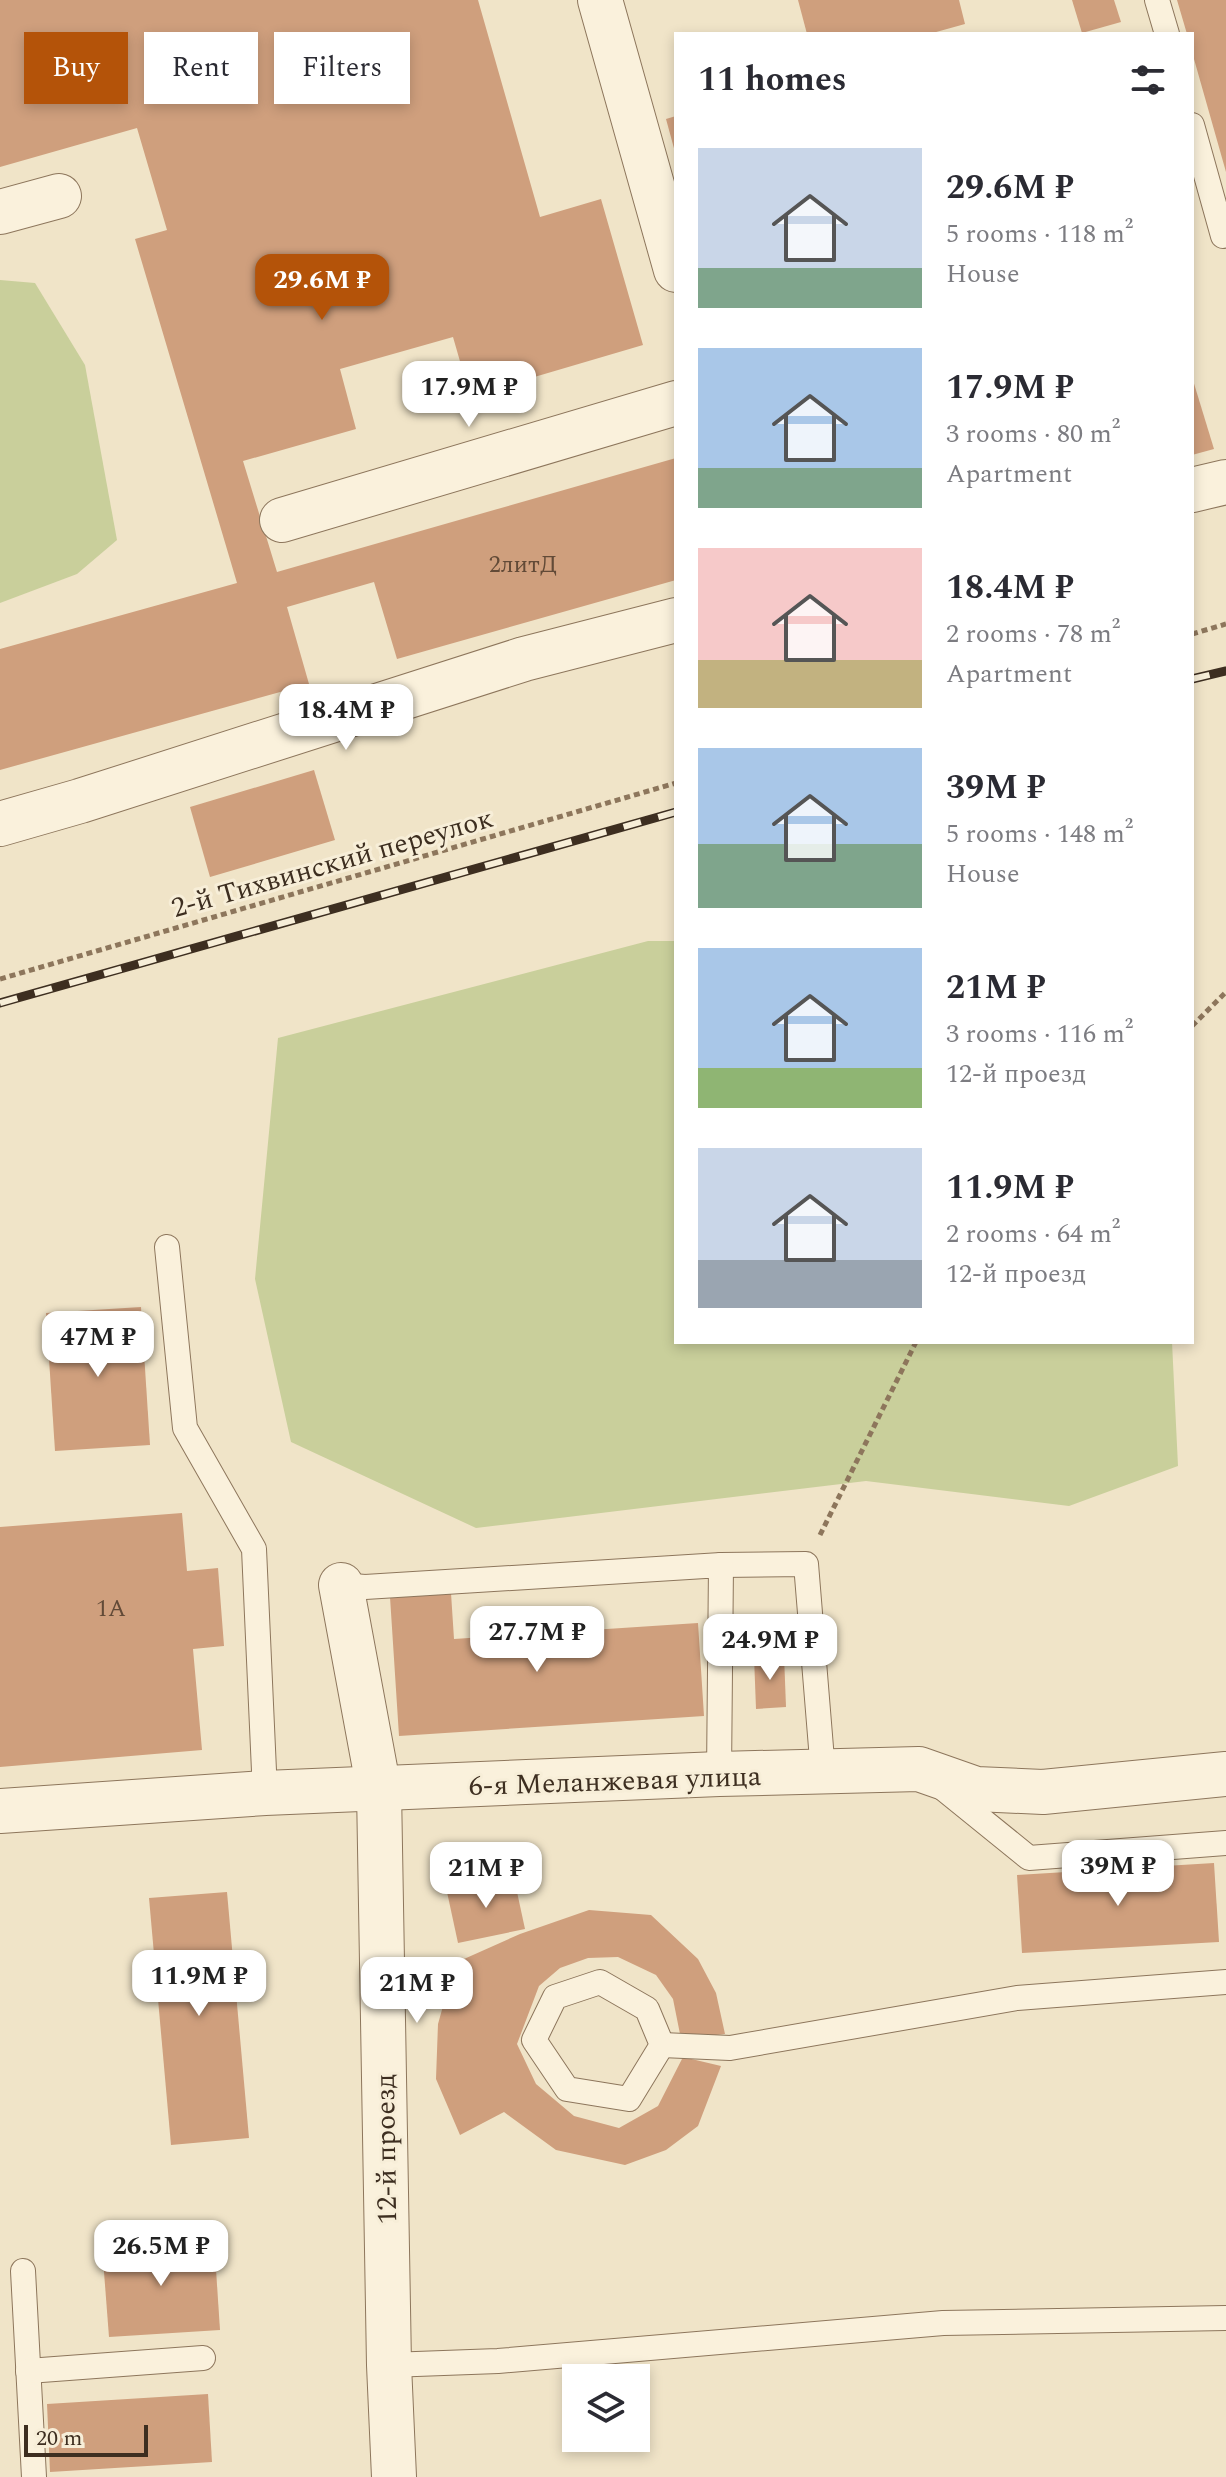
<!DOCTYPE html>
<meta charset="utf-8">
<style>
:root{--surface:#fff;--page:#f2f2f3;--text:#2b2b33;--muted:#7c7c81;--accent:#b45309}
body{margin:0;font-family:Spectral,serif;background:var(--page);color:var(--text);height:100vh;display:flex;flex-direction:column;font-size:30px;white-space:nowrap}
*{box-sizing:border-box;margin:0}
p{font-size:26px;color:var(--muted)}
.icon{flex:none;width:44px;height:44px;fill:none;stroke:currentColor;stroke-width:2;stroke-linecap:round;stroke-linejoin:round}
.map{position:relative;flex:1;overflow:hidden}
.panel{position:absolute;left:674px;top:32px;width:520px;height:1312px;display:flex;flex-direction:column;background:var(--surface);border-radius:0px;box-shadow:0 4px 12px #0003}
.panel>*{flex:none}
.top-card{position:absolute;left:24px;top:32px;width:530px;height:72px;display:flex;gap:16px}
.tools{position:absolute;left:562px;top:2364px;display:grid;gap:16px}
.tools a{display:grid;place-items:center;width:88px;height:88px;border-radius:0px;background:var(--surface);box-shadow:0 4px 12px #0003;font-size:40px}
.scale{position:absolute;left:24px;bottom:20px;width:124px;box-sizing:border-box;padding-left:8px;border:4px solid #3d2e20;border-top:0;font-size:22px;line-height:28px;white-space:nowrap;color:#3d2e20;-webkit-text-stroke:6px #f7eed8;paint-order:stroke}
.price{position:absolute;translate:-50% -68px;padding:0 18px;border-radius:16px;background:#fff;color:#222;font-size:26px;line-height:52px;filter:drop-shadow(0 2px 4px #0008)}
.price::after{content:'';position:absolute;left:50%;top:48px;width:24px;height:18px;margin-left:-12px;background:inherit;clip-path:polygon(0 0,100% 0,50% 100%)}
.price.active{background:var(--accent);color:#fff}
ul{padding:0;list-style:none}
li{display:flex;align-items:center;gap:24px;height:200px;padding:0 24px}
li span{display:grid;place-items:center;flex:none;width:224px;height:160px;border-radius:0px;color:#555}
li>.icon{margin-inline-start:auto}
span .icon{width:96px;height:96px;fill:#fffc;stroke-width:1}
li b{font-size:34px}
h2{display:flex;justify-content:space-between;align-items:center;height:96px;padding:0 24px;font-size:34px}
.chip{padding:0 28px;border-radius:0px;background:var(--surface);box-shadow:0 4px 12px #0003;font-size:28px;line-height:72px}
.chip.active{background:var(--accent);color:#fff}
.map>svg:first-child{display:block}
.green{fill:#c9cf9b}
.building{fill:#cf9f7d}
.lines{fill:none;stroke-linecap:round;stroke-linejoin:round}
.lane-casing{stroke:#8d765c;stroke-width:26}
.street-casing{stroke:#8d765c;stroke-width:46}
.path{stroke:#8d765c;stroke-width:5;stroke-dasharray:6 4;stroke-linecap:butt}
.lane{stroke:#faf1dc;stroke-width:24}
.street{stroke:#faf1dc;stroke-width:44}
.rail-casing{stroke:#3d2e20;stroke-width:9}
.rail{stroke:#f7eed8;stroke-width:6;stroke-dasharray:18;stroke-linecap:butt}
.labels{text-anchor:middle;stroke-width:6;stroke-linejoin:round;paint-order:stroke}
.number-label{font-size:24px;fill:#624a37}
.street-label{font-size:28px;fill:#3d2e20;stroke:#f7eed8}
</style>
<div class="map">
<svg width="1226" height="2477" viewBox="0 0 1226 2477">
<rect width="100%" height="100%" fill="#f0e4c8"/>
<!-- green -->
<g class="green">
<path d="M0 280 35 283 85 365 117 540 77 574 0 603Z"/>
<path d="M648 941H676V1342H1172L1178 1466 1069 1506 866 1481 476 1528 291 1442 255 1279 278 1038Z"/>
</g>
<!-- building -->
<g class="building">
<path d="M0 0H478L540 217 601 199 643 345 470 396 453 337 340 369 356 429 243 461 277 572 676 458V580L397 659 374 582 287 607 309 684 0 770V649L237 583 135 239 167 230 137 128 0 167Z"/>
<path d="M798 0H959L965 24 929 34H807Z"/>
<path d="M1072 0H1114L1121 22 1082 33Z"/>
<path d="M1177 0H1226V172L1192 52V34H1187Z"/>
<path d="M676 116V152H675L666 119Z"/>
<path d="M1192 377 1214 449 1192 455Z"/>
<path d="M314 770 335 840 210 877 190 807Z"/>
<path d="M141 1307 150 1445 55 1451 46 1313Z"/>
<path d="M182 1513 187 1571 218 1568 224 1646 193 1649 202 1750 0 1767V1527Z"/>
<path d="M451 1593 454 1639 698 1623 704 1716 399 1736 390 1597Z"/>
<path d="M784 1655 786 1707 756 1709 754 1656Z"/>
<path d="M1214 1863 1219 1942 1022 1953 1017 1875Z"/>
<path d="M514 1878 525 1929 458 1943 447 1892Z"/>
<path d="M227 1892 249 2138 171 2145 149 1898Z"/>
<path d="M589 1910 651 1915 698 1959 716 1993 725 2034 681 2039 673 1999 656 1975 618 1957 588 1958 560 1968 539 1986 517 2044 536 2084 574 2116 619 2128 658 2106 683 2057 721 2066 698 2126 666 2150 625 2165 556 2150 504 2112 460 2135 436 2079 438 2024 455 1963 520 1934Z"/>
<path d="M214 2239 220 2330 109 2337 102 2246Z"/>
<path d="M208 2394 212 2462 50 2472 47 2404Z"/>
</g>
<g class="lines">
<defs>
<g id="lane">
<path d="M1157 0 1167 34"/>
<path d="M1192 125 1223 236"/>
<path d="M167 1247 185 1428 254 1549 265 1793"/>
<path d="M721 1565 806 1564 823 1772"/>
<path d="M341 1585 365 1587 721 1565 719 1774"/>
<path d="M945 1790 1029 1858 1226 1843"/>
<path d="M600 1982 647 2009 662 2045 629 2099 567 2089 534 2040 555 1997Z"/>
<path d="M662 2045 730 2048 1017 1998 1226 1982"/>
<path d="M23 2271 34 2477"/>
<path d="M389 2365 498 2361 943 2323 1226 2318"/>
<path d="M28 2371 203 2358"/>
</g>
<g id="street">
<path d="M600 0 676 270"/>
<path d="M0 212 59 196"/>
<path d="M1192 490 1226 482"/>
<path d="M282 520 676 403"/>
<path d="M0 824 80 801 524 659 676 620"/>
<path d="M341 1585 379 1790 389 2365 394 2477"/>
<path d="M0 1811 265 1793 719 1774 919 1769 976 1789 1043 1792 1226 1774"/>
</g>
</defs>
<!-- lane casing -->
<use href="#lane" class="lane-casing"/>
<!-- street casing -->
<use href="#street" class="street-casing"/>
<!-- path -->
<g class="path">
<path d="M1192 634 1226 624"/>
<path d="M0 979 676 783"/>
<path d="M1192 1026 1226 992"/>
<path d="M820 1535 916 1342"/>
</g>
<!-- lane -->
<use href="#lane" class="lane"/>
<!-- street -->
<use href="#street" class="street"/>
<defs>
<g id="rail">
<path d="M1192 679 1226 671"/>
<path d="M0 1003 676 812"/>
</g>
</defs>
<!-- rail casing -->
<use href="#rail" class="rail-casing"/>
<!-- rail -->
<use href="#rail" class="rail"/>
</g>
<g class="labels">
<!-- number labels -->
<g class="number-label">
<text x="523" y="572">2литД</text>
<text x="111" y="1616">1А</text>
</g>
<!-- street labels -->
<g class="street-label">
<text transform="translate(332 862) rotate(-16)" y="10">2-й Тихвинский переулок</text>
<text transform="translate(615 1780) rotate(-2)" y="10">6-я Меланжевая улица</text>
<text transform="translate(385 2149) rotate(-91)" y="10">12-й проезд</text>
</g>
</g>
</svg>
<div class="tools">
<a><svg class="icon" aria-label="layers" viewBox="0 0 24 24"><path d="M12 4l9 5-9 5-9-5zM3 14l9 5 9-5"/></svg></a>
</div>
<div class="scale">20 m</div>
<b class="price active" style="left:322px;top:322px">29.6M ₽</b>
<b class="price" style="left:469px;top:429px">17.9M ₽</b>
<b class="price" style="left:346px;top:752px">18.4M ₽</b>
<b class="price" style="left:98px;top:1379px">47M ₽</b>
<b class="price" style="left:537px;top:1674px">27.7M ₽</b>
<b class="price" style="left:770px;top:1682px">24.9M ₽</b>
<b class="price" style="left:1118px;top:1908px">39M ₽</b>
<b class="price" style="left:486px;top:1910px">21M ₽</b>
<b class="price" style="left:199px;top:2018px">11.9M ₽</b>
<b class="price" style="left:417px;top:2025px">21M ₽</b>
<b class="price" style="left:161px;top:2288px">26.5M ₽</b>
<div class="top-card">
<a class="chip active">Buy</a>
<a class="chip">Rent</a>
<a class="chip">Filters</a>
</div>
<section class="panel">
<h2>11 homes<svg class="icon" aria-label="filters" viewBox="0 0 24 24"><path d="M4 7h16M4 17h16"/><circle cx="9" cy="7" r="2"/><circle cx="15" cy="17" r="2"/></svg></h2>
<ul>
<li><span style="background:linear-gradient(#c9d6e8 75%,#7fa58c 0)"><svg class="icon" aria-label="home" viewBox="0 0 24 24"><path d="M3 11l9-7 9 7M6 9v11h12V9"/></svg></span><div><b>29.6M ₽</b><p>5 rooms · 118 m²</p><p>House</p></div></li>
<li><span style="background:linear-gradient(#a9c7e8 75%,#7fa58c 0)"><svg class="icon" aria-label="home" viewBox="0 0 24 24"><path d="M3 11l9-7 9 7M6 9v11h12V9"/></svg></span><div><b>17.9M ₽</b><p>3 rooms · 80 m²</p><p>Apartment</p></div></li>
<li><span style="background:linear-gradient(#f6c9c9 70%,#c2b280 0)"><svg class="icon" aria-label="home" viewBox="0 0 24 24"><path d="M3 11l9-7 9 7M6 9v11h12V9"/></svg></span><div><b>18.4M ₽</b><p>2 rooms · 78 m²</p><p>Apartment</p></div></li>
<li><span style="background:linear-gradient(#a9c7e8 60%,#7fa58c 0)"><svg class="icon" aria-label="home" viewBox="0 0 24 24"><path d="M3 11l9-7 9 7M6 9v11h12V9"/></svg></span><div><b>39M ₽</b><p>5 rooms · 148 m²</p><p>House</p></div></li>
<li><span style="background:linear-gradient(#a9c7e8 75%,#8fb573 0)"><svg class="icon" aria-label="home" viewBox="0 0 24 24"><path d="M3 11l9-7 9 7M6 9v11h12V9"/></svg></span><div><b>21M ₽</b><p>3 rooms · 116 m²</p><p>12-й проезд</p></div></li>
<li><span style="background:linear-gradient(#c9d6e8 70%,#9aa5b1 0)"><svg class="icon" aria-label="home" viewBox="0 0 24 24"><path d="M3 11l9-7 9 7M6 9v11h12V9"/></svg></span><div><b>11.9M ₽</b><p>2 rooms · 64 m²</p><p>12-й проезд</p></div></li>
</ul>
</section>
</div>
